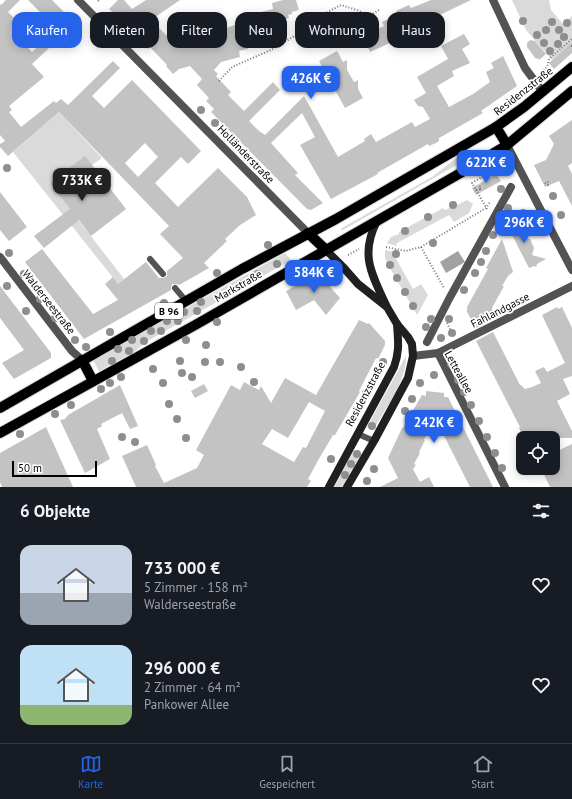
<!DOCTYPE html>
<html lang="de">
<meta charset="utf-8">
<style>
:root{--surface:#171b24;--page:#242831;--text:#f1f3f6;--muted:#9ea1a6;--line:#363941;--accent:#2563eb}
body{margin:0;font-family:"PT Sans",sans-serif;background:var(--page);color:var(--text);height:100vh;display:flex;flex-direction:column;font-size:15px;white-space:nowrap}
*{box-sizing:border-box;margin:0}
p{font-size:13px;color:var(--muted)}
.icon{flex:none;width:22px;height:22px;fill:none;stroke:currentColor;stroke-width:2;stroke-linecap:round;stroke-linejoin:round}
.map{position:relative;height:487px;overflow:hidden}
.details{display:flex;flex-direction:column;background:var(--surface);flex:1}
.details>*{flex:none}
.banner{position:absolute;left:12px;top:12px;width:548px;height:36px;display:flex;gap:8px}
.buttons{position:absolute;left:516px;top:431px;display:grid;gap:8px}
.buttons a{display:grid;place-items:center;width:44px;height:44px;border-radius:8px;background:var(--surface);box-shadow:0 2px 10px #0003;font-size:20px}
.scale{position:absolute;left:12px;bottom:10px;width:85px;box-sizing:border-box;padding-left:4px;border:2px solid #000;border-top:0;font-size:11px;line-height:14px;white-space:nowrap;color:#000;-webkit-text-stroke:3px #fff;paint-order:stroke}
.price{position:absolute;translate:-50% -34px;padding:0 9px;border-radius:8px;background:var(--accent);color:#fff;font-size:13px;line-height:26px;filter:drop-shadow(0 1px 2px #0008)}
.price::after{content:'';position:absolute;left:50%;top:24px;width:12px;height:9px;margin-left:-6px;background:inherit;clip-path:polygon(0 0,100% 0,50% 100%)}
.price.current{background:#222;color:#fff}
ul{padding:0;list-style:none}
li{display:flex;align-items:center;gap:12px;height:100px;padding:0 20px}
li span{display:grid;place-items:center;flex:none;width:112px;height:80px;border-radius:12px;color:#555}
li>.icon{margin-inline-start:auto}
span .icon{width:48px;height:48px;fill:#fffc;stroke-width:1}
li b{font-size:17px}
h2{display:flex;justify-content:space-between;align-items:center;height:48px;padding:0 20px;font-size:17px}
.tag{padding:0 14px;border-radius:12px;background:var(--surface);box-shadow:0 2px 10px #0003;font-size:14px;line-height:36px}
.tag.current{background:var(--accent);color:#fff}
.tab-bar{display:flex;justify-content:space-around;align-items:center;height:56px;border-top:1px solid var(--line);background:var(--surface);font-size:11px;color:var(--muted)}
.tab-bar a{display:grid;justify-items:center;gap:2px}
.tab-bar .current{color:var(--accent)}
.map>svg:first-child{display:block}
.green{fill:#dadada}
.water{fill:#a1a1a1}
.building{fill:#c3c3c3;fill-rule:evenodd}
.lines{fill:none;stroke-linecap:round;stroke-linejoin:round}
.primary-casing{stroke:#dbdbdb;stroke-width:12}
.path{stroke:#757575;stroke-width:2;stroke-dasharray:1 2;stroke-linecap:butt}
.service{stroke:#535353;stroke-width:6}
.pedestrian{stroke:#535353;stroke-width:8}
.minor{stroke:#535353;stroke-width:8}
.tertiary{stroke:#535353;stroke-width:8}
.secondary{stroke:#202020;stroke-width:8}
.primary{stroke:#000;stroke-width:10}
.tree{fill:#8e8e8e}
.labels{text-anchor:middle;stroke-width:3.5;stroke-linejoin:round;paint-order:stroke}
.shield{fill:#fff;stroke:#4c4c4c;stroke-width:1}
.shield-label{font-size:10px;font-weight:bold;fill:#000}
.street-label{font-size:11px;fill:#000;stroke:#fff}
</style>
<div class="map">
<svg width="572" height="487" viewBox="0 0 572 487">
<rect width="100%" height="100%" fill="#fff"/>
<!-- green -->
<g class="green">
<path d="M512 0H549L551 10 563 24 572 16V43L552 60 526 30Z"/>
<path d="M59 112 102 158 92 165 50 183 124 279 118 284 13 152Z"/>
<path d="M465 151 469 158 343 230H341L342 228 432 177Z"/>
<path d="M467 200 473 204 469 213 454 222 449 215 397 243 396 246 387 243 391 237 399 234V232L443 208 445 210 451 207 450 204 455 201 457 205Z"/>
<path d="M385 250 395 252 394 255 413 289 421 284 428 295 417 315 387 263 385 257Z"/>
<path d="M285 253 291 260 146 342 134 352 99 371 93 360Z"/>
<path d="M406 356C407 380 386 408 374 429L371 430 367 427Z"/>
<path d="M354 450 361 454 342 487H334Z"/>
</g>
<!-- water -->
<path class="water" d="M458 251 465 262 446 273 440 262Z"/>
<!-- building -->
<g class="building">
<path d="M6 0H20L8 12 25 29 18 36 32 52 43 42 49 48 32 64 44 77 9 106 12 110 9 112 21 127 54 101 56 103 61 99 68 105 113 61 120 68 92 96 104 108 132 80 201 151 188 164 181 157 155 183 178 207 218 168 247 197 256 215 240 225 225 239 227 241 204 263 209 268 179 285 176 284H172L171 287V290L84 339 25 262 42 249 93 314 118 300 105 284 113 277 118 284 146 262 159 278H164L167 276V271L183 258 160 234 169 226 59 112 8 156 0 147V144L5 141 0 135V4L1 5ZM145 143 158 157 138 177 125 163Z"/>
<path d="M28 0H52L71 19 55 36 45 26 46 24 40 18 43 15Z"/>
<path d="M118 0H124L132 9 146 0H180L151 20 178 47 218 37V33L226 31V28L250 20 249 15 273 9 272 3 283 0H296L299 10 292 12V14L288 15 289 18 283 20 285 27 278 29 281 38 247 46 248 49 239 51 240 57 221 62 214 70 218 74 216 76 231 92 228 95 244 111 273 82 280 90 249 121 259 131 265 135 304 96 338 157 365 141 364 139 371 134 376 142 412 122 415 127 430 119 423 107 418 106 414 100 426 93 417 77 448 59 441 46 464 34 470 44 462 49 470 63 452 71 454 76 437 86 449 107 473 94 490 82 486 72 494 68 491 63 503 56 517 86 481 111 483 113 439 138V141L436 143 429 146 428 144 377 173 378 174 331 199 300 145 315 137 302 113 271 143 298 173 295 175 323 203 311 210 307 209 211 112 214 109 206 101 209 98 197 85 202 79 190 66 179 69 173 74 166 66 167 65 150 47 148 49 109 9Z"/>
<path d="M431 0H471L421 24 431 44 421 48 411 28 390 38 392 42 370 52 363 36 384 26 382 22 398 14 396 11 409 5 411 8Z"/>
<path d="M530 40 535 41 546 54 539 60 538 58 536 59 527 47V43Z"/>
<path d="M572 42V53L554 69 549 63Z"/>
<path d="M337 51 343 62 347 60V70L354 82 358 80V89L363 98 345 108 319 61Z"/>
<path d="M572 120V163L568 166 572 174V206L559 181 545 187 534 165 546 160 554 144 549 136Z"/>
<path d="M85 156 126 209 91 236 79 220 44 248 34 236 70 209 50 183Z"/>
<path d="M496 174 501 181 476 195 472 188Z"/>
<path d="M0 192 27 227 9 241 0 230Z"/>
<path d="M516 216 522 228 525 229 522 237 530 239 534 248 532 255 546 259 537 264 536 267 534 266 529 268 509 229Z"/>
<path d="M502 239 513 272 508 276 502 286H504L492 308 494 318 476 328 467 312V307L488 269 486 268Z"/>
<path d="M318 273 340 298 326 315 314 300 296 310 286 291Z"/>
<path d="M0 286 51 353V358L14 379 2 363 24 350 0 318Z"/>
<path d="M557 307 558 309 562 307 572 328V376L563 379 570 394 557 401 572 431V438H524L519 428 520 427 476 341 493 332 520 385H521L525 389 532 387 541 383 535 371 544 367 547 372 565 363 542 315Z"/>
<path d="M359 320 368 324 369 323 385 341V345L378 359 376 358 359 391 360 392 335 435H333L320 457 308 479 311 481 307 487H136L122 456 147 445 156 465 155 466 164 483 197 468 204 455 196 450 231 385 240 390 244 382 259 390 261 386 271 403 285 378 316 395ZM309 402 325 411 306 448 303 447 294 462 262 444 272 429 288 438Z"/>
<path d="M204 384 208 391 195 398 191 391Z"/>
<path d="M120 385 138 426 130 429 122 413 101 424 102 426 97 429 110 459 85 473 60 420 65 419 68 415Z"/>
<path d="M426 391 444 393V397H448L493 487H470L435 418 424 440H425L419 452 420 453 414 464 416 465 413 469 420 482 429 477 434 487H380L398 478 388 458 402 428H403L422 395 426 396Z"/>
<path d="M46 427 73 487H2L0 482V453Z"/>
<path d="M572 444V487H550L541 468H553V453Z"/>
</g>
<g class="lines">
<defs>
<g id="primary">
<path d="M496 127 507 145"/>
<path d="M308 233 325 249"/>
<path d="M82 360 93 381"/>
<path d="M0 408 242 269 336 219 496 127 524 107 572 67"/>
<path d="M0 433 197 324 471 167 507 145 572 91"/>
</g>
</defs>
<!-- primary casing -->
<use href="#primary" class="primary-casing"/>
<!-- path -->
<g class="path">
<path d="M98 1 99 0"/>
<path d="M571 46H572"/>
<path d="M542 73 547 67 549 59 572 39"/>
<path d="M219 81 232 67 271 50 296 35 318 17 341 5 357 10 369 16 379 10"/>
<path d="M545 183 548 185V181"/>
<path d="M480 186V189H482"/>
<path d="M480 189 476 190 472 183 487 174"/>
<path d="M476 190 487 209"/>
<path d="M386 247 406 251 421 247 444 288"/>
<path d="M421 247 486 208 490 202"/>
<path d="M348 255 359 249"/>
<path d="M447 323 453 335"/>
</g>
<!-- service -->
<g class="service">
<path d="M150 259 163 274"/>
<path d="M175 288 186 301"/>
<path d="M358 434 374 441"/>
</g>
<!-- pedestrian -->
<path class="pedestrian" d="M427 342 449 299 511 187"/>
<!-- minor -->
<g class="minor">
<path d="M493 0 525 68 543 92"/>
<path d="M0 257 72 351 82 360"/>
<path d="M438 353 505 487"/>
<path d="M413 356 438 353 572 286"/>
</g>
<!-- tertiary -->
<g class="tertiary">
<path d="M78 0 308 233"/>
<path d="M507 145 572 270"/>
</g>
<!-- secondary -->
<g class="secondary">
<path d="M377 221C360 254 371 273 386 305"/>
<path d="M325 249 343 267 358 284 387 307 397 324 408 337 412 344 413 356 408 378 374 441 347 487"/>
<path d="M329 487 394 367C400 350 398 341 397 324"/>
</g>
<!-- primary -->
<use href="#primary" class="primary"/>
</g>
<!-- trees -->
<g class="tree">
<circle cx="523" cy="21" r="4"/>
<circle cx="552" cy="22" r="4"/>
<circle cx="567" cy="23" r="4"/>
<circle cx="546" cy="30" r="4"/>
<circle cx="559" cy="30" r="4"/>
<circle cx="537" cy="35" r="4"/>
<circle cx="564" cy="37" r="4"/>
<circle cx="544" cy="43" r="4"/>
<circle cx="558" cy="44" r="4"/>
<circle cx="550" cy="51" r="4"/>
<circle cx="201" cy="110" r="4"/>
<circle cx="215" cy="123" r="4"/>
<circle cx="7" cy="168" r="4"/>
<circle cx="501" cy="189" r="4"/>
<circle cx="553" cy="196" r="4"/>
<circle cx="453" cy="205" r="4"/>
<circle cx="508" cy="208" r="4"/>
<circle cx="523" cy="213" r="4"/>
<circle cx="561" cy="215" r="4"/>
<circle cx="428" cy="217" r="4"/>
<circle cx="501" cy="219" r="4"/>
<circle cx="405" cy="231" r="4"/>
<circle cx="493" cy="235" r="4"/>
<circle cx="433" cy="243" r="4"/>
<circle cx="268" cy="245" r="4"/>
<circle cx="486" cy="251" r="4"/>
<circle cx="9" cy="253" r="4"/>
<circle cx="396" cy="254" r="4"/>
<circle cx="481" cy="262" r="4"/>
<circle cx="277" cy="264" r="4"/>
<circle cx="390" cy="265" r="4"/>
<circle cx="217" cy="273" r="4"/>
<circle cx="475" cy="273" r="4"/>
<circle cx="24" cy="274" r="4"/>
<circle cx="258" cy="274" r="4"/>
<circle cx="397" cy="278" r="4"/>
<circle cx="241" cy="284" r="4"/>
<circle cx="7" cy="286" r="4"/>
<circle cx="464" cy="290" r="4"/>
<circle cx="405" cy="292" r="4"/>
<circle cx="40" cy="299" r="4"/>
<circle cx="201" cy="302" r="4"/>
<circle cx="164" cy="303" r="4"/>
<circle cx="413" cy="306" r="4"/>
<circle cx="26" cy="311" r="4"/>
<circle cx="197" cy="311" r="4"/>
<circle cx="184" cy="312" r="4"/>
<circle cx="55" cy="318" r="4"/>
<circle cx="431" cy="319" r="4"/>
<circle cx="449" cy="319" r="4"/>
<circle cx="167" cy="321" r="4"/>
<circle cx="178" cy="321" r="4"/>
<circle cx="217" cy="322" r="4"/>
<circle cx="426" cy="327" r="4"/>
<circle cx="151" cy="331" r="4"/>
<circle cx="161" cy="331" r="4"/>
<circle cx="110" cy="332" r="4"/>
<circle cx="452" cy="333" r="4"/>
<circle cx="441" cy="338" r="4"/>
<circle cx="75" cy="340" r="4"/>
<circle cx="132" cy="340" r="4"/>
<circle cx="186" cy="340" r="4"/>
<circle cx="144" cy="341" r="4"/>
<circle cx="206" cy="345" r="4"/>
<circle cx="86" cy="347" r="4"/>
<circle cx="118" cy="349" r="4"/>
<circle cx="129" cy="351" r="4"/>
<circle cx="112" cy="361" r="4"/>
<circle cx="180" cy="361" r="4"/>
<circle cx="205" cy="362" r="4"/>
<circle cx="220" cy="362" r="4"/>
<circle cx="383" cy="362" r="4"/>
<circle cx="451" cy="364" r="4"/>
<circle cx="241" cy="367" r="4"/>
<circle cx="153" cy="369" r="4"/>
<circle cx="182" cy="373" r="4"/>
<circle cx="434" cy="375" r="4"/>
<circle cx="121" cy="377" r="4"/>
<circle cx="192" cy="377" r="4"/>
<circle cx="458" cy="380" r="4"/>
<circle cx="254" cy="382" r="4"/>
<circle cx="110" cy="383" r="4"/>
<circle cx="163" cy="383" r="4"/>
<circle cx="420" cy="383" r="4"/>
<circle cx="101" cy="389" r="4"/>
<circle cx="464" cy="392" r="4"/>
<circle cx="366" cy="393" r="4"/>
<circle cx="412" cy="399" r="4"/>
<circle cx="169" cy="404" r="4"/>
<circle cx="71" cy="405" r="4"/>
<circle cx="471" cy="405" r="4"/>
<circle cx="405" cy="411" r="4"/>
<circle cx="55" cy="414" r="4"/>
<circle cx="177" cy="419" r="4"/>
<circle cx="479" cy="421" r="4"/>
<circle cx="372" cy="426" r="4"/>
<circle cx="20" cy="434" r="4"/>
<circle cx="122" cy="437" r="4"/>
<circle cx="487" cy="437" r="4"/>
<circle cx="186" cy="438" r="4"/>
<circle cx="135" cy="442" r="4"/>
<circle cx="495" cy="453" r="4"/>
<circle cx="357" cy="454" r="4"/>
<circle cx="331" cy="459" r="4"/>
<circle cx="351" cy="464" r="4"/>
<circle cx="502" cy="468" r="4"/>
<circle cx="374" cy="469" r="4"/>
<circle cx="345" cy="475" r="4"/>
<circle cx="367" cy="481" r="4"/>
</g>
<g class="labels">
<!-- shield labels -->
<rect class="shield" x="155" y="303" width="28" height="16" rx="3"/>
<g class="shield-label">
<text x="169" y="315">B 96</text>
</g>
<!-- street labels -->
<g class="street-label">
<text transform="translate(523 91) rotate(-38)" y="4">Residenzstraße</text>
<text transform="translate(246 154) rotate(46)" y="4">Holländerstraße</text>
<text transform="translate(238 286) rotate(-30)" y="4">Markstraße</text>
<text transform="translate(49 302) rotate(52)" y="4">Walderseestraße</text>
<text transform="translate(500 310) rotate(-27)" y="4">Fahlandgasse</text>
<text transform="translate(459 372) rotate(61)" y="4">Letteallee</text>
<text transform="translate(365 394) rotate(-62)" y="4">Residenzstraße</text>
</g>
</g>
</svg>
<div class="buttons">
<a><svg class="icon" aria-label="locate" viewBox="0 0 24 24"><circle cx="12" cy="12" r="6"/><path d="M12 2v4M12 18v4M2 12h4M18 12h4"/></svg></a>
</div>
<div class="scale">50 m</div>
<b class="price" style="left:311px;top:100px">426K €</b>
<b class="price" style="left:486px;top:184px">622K €</b>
<b class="price current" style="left:82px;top:202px">733K €</b>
<b class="price" style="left:524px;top:244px">296K €</b>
<b class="price" style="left:314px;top:294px">584K €</b>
<b class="price" style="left:434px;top:444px">242K €</b>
<div class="banner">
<a class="tag current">Kaufen</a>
<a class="tag">Mieten</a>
<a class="tag">Filter</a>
<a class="tag">Neu</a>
<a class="tag">Wohnung</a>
<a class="tag">Haus</a>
</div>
</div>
<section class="details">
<h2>6 Objekte<svg class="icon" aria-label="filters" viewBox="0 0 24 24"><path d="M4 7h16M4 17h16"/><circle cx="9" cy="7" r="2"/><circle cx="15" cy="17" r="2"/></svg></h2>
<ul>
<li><span style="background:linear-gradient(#c9d6e8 60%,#9aa5b1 0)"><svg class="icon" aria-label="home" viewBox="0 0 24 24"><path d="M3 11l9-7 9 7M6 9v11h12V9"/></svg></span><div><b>733 000 €</b><p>5 Zimmer · 158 m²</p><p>Walderseestraße</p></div><svg class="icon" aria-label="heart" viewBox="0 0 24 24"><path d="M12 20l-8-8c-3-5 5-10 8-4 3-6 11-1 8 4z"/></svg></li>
<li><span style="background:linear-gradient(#bfe0f5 75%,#8fb573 0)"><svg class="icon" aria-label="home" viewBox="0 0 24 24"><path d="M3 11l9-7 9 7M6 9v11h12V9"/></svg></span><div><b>296 000 €</b><p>2 Zimmer · 64 m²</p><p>Pankower Allee</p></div><svg class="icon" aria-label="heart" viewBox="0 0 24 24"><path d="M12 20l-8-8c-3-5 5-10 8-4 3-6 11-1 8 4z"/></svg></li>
</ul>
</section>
<nav class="tab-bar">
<a class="current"><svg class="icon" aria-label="map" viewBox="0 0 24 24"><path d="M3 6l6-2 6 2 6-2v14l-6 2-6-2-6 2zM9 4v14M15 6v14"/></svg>Karte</a>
<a><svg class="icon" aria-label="saved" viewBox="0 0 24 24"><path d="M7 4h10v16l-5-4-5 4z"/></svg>Gespeichert</a>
<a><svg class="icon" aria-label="home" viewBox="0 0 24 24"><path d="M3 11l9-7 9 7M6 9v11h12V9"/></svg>Start</a>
</nav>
